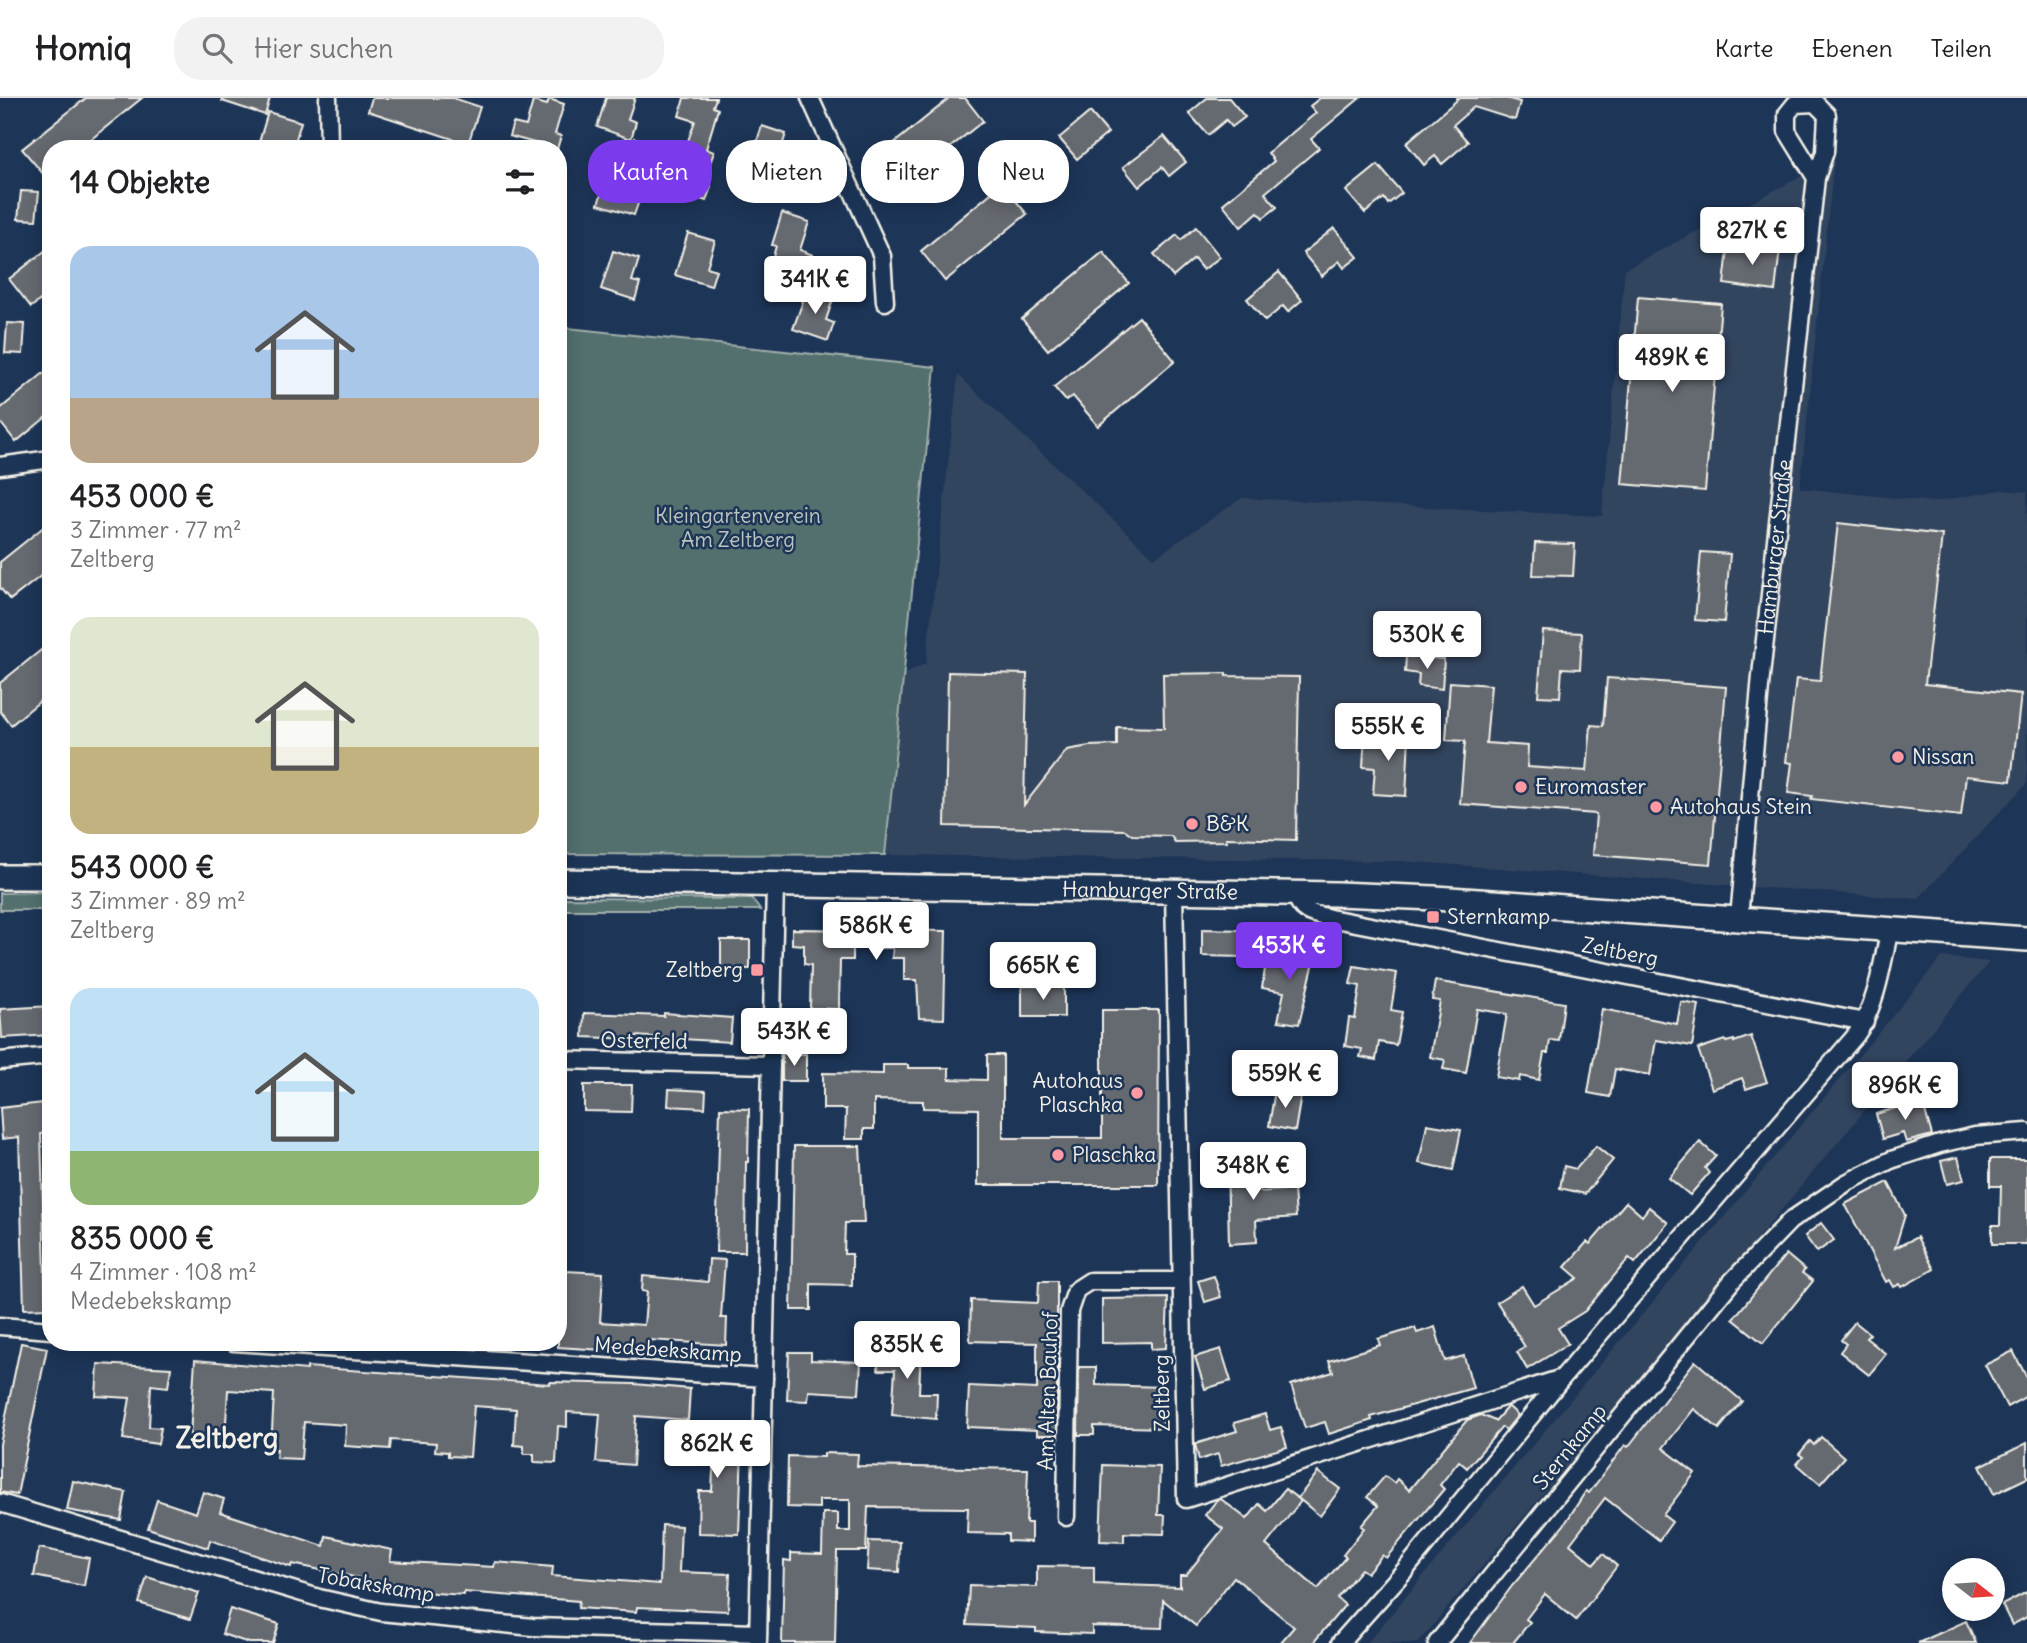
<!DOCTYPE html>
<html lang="de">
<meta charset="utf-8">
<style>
:root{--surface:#fff;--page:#f2f2f2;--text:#202124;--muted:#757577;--line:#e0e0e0;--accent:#7c3aed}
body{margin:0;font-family:Delius,sans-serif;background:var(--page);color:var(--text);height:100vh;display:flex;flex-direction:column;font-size:26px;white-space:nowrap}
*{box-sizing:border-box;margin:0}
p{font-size:23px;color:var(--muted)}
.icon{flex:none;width:38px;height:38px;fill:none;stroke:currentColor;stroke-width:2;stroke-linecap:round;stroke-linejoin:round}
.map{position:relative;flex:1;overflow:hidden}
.panel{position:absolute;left:42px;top:42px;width:525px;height:1211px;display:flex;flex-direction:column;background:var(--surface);border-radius:28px;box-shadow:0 4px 18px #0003}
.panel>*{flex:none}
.guide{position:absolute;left:588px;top:42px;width:665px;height:63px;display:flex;gap:14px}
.needle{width:46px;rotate:107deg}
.controls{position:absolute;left:1942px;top:1460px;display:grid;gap:14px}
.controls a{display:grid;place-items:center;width:63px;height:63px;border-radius:50%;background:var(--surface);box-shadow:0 4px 18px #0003;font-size:35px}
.price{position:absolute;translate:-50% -60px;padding:0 16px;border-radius:7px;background:#fff;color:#222;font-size:23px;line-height:46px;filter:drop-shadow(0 2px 4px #0008)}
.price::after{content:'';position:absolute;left:50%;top:42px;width:21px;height:16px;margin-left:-10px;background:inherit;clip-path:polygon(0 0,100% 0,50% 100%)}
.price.current{background:var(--accent);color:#fff}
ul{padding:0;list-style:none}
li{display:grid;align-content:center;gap:14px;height:371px;padding:0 28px}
li span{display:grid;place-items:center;height:217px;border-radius:21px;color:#555}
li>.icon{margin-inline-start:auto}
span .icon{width:126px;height:126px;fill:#fffc;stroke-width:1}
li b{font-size:30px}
h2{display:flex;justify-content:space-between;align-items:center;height:84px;padding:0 28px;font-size:30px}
.tag{padding:0 24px;border-radius:28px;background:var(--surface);box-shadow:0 4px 18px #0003;font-size:24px;line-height:63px}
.tag.current{background:var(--accent);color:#fff}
header{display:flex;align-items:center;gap:42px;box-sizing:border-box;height:98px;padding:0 35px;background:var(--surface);border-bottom:2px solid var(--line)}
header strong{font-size:33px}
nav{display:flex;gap:38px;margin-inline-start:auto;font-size:24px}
.search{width:490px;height:63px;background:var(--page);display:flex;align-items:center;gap:18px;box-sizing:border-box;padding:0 24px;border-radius:28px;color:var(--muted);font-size:26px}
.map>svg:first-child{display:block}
.built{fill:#33455e}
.green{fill:#526f6e;stroke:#a3b0ab;stroke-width:2}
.building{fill:#65696f;stroke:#f4f1e8;stroke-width:2}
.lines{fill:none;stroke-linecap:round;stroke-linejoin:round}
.street-casing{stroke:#f4f1e8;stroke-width:21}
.secondary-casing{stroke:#f4f1e8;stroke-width:28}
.street{stroke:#1d3557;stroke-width:16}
.secondary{stroke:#1d3557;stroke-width:23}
.poi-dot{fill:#ff9aa2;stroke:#1d3557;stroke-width:2.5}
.labels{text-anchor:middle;stroke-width:5;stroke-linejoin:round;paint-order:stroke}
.park-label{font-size:21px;fill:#bbc4bd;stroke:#1d3557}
.street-label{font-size:21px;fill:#f4f1e8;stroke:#1d3557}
.poi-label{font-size:21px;fill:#f4f1e8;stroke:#1d3557;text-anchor:start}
.district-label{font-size:28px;font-weight:bold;fill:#f4f1e8;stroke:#1d3557}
</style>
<header>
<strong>Homiq</strong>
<div class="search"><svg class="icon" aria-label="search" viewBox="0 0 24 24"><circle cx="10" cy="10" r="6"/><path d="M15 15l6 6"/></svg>Hier suchen</div>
<nav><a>Karte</a><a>Ebenen</a><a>Teilen</a></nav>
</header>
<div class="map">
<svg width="2027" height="1545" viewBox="0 0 2027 1545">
<rect width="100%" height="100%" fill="#1d3557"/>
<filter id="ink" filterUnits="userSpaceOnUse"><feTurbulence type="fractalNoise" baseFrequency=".0143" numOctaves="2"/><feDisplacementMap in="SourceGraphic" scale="14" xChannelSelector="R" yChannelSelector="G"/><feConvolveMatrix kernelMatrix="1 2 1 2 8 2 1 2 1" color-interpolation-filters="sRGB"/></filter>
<g filter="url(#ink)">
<!-- built -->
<g class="built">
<path d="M1834 61 1800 390 1934 404 2000 392 2027 394V685L1918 801 1401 763 885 757 904 577 926 565 958 277 1154 460 1242 400 1602 418 1625 171Z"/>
<path d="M1942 859 1989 864 1418 1545H1367Z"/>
</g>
<!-- green -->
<g class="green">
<path d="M558 229 935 269 885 757 558 756Z"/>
<path d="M51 794V812H0V795Z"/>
<path d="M558 800 752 801 760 812H558Z"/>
</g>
<!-- building -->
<g class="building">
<path d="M86 0H142L79 51H51V85L22 51Z"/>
<path d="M222 0H270L265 17 222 3Z"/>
<path d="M372 0H453L480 9 468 46 368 13Z"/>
<path d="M606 0H635L628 21 636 24 631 41 597 29Z"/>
<path d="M684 0H716L713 9 718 11 706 51 714 54 703 85 711 88 706 103 671 91 695 23 679 18Z"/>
<path d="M950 0H965L983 23 901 89 877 59Z"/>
<path d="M1207 0H1229L1245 19 1232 29 1226 22 1208 37 1189 15Z"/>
<path d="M1320 0H1360L1311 41 1319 50 1265 95 1277 109 1263 120 1258 114 1241 129 1223 106 1274 63 1268 55 1316 15 1310 8Z"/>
<path d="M1457 0H1506L1520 4 1515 22 1474 9 1453 27 1468 44 1442 66 1435 58 1424 67 1406 45 1456 3Z"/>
<path d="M549 1 564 6 555 36 561 38 557 51 509 38 513 25 526 28 533 3 547 7Z"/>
<path d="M268 14 301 24 293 51H257Z"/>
<path d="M1090 14 1108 35 1077 61 1059 40Z"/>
<path d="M762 28 786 36 777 63 790 67 783 88 750 77 756 59 752 58Z"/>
<path d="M1164 38 1186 64 1169 78 1162 69 1139 89 1123 69Z"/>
<path d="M635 40 648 44 631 97 640 100 634 117 598 106 611 68 624 72Z"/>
<path d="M1378 67 1402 95 1388 106 1384 100 1365 115 1346 93Z"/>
<path d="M1002 86 1027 116 945 183 921 153Z"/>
<path d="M21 93 39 94 36 122 18 121Z"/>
<path d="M782 115 809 124 800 152 813 157 806 177 771 166 776 148 772 147Z"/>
<path d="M1196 129 1220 159 1203 172 1194 161 1173 179 1154 156 1177 137 1181 142Z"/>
<path d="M1334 130 1358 159 1344 170 1339 163 1322 178 1303 155Z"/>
<path d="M688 135 715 143 707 169 716 172 711 188 675 177Z"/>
<path d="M1729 144 1780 151 1775 193 1724 186Z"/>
<path d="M51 148V194L31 209 9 181Z"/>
<path d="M613 153 639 161 632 183 640 185 635 202 601 191Z"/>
<path d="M1103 154 1129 185 1048 252 1022 221Z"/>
<path d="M1279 174 1302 202 1288 214 1283 208 1265 223 1247 201Z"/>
<path d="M807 192 833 201 826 222 834 225 828 243 793 231Z"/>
<path d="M1638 199 1721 206 1705 393 1622 386Z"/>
<path d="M1139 219 1175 263 1098 328 1073 298 1066 303 1054 289Z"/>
<path d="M7 225 25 226 23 256 5 255Z"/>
<path d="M51 269V315L16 344 0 324V311Z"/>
<path d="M51 423V470L10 502 0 490V464Z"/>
<path d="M1838 425 1942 437 1925 586 2021 596 2011 683 1966 678 1961 718 1811 701 1812 698 1788 695 1792 665 1786 664 1796 581 1820 583Z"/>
<path d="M1535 445 1575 446 1573 478 1533 477Z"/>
<path d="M1701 454 1730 456 1724 524 1695 522Z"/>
<path d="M1543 533 1582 535 1580 571 1562 570 1560 599 1538 598Z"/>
<path d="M51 544V594L11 627 0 613V585Z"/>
<path d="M1406 558 1444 561 1442 591 1418 588 1419 576 1405 574Z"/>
<path d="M948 574 1027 576 1024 707 1067 652 1089 648 1117 647V629L1164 630 1163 576 1226 575V578L1299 579 1296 742 1226 740V743L1175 744 1171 738 1132 737 1125 732 945 728Z"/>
<path d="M1607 580 1726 589 1711 766 1593 757 1596 716 1460 706 1465 643 1446 642 1450 584 1491 587 1486 645 1528 648 1527 669 1587 673 1591 627 1603 628Z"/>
<path d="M1365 635 1409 638 1406 698 1373 696 1375 670 1363 669Z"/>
<path d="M792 831 946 833 944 921 919 920 917 882H904V860H892L893 850H853V862H840L839 911 810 910 811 867 804 866V847L792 846Z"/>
<path d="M1202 831 1244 832V859L1202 858Z"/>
<path d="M721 842H750V871L721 870Z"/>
<path d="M1268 852 1315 860 1299 926 1278 923 1284 894 1262 890Z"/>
<path d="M1354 868 1397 875 1391 912 1402 914 1396 947 1379 944 1376 962 1360 959 1362 951 1345 948 1349 920 1355 921 1360 888 1350 886Z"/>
<path d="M1435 883 1564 905 1559 943 1550 942 1548 955H1544L1539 982 1520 978 1519 983 1496 979 1507 916 1477 911 1466 975 1443 971 1445 962 1430 959 1440 903 1432 902Z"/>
<rect x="1022" y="888" width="42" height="31"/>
<path d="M1681 904 1699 907 1692 948 1656 942 1650 977 1615 971 1610 999 1588 995 1602 911 1677 926Z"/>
<path d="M51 908V937L2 940 0 911Z"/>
<path d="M1102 912H1159L1158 1087H978V1011L923 1010V1003L874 1002V1031H864V1041H845L846 1011H823V975L883 976V967H908V970H949V981L987 982V957H1003V1040H1102Z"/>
<path d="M584 915 664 918V915L732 920 730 944 635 938V941L583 939Z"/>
<path d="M1751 938 1767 984 1746 991 1742 980 1712 991 1698 951 1725 942 1726 944 1734 942V944Z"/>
<rect x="782" y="956" width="24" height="27"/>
<path d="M584 987H632L631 1014 584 1013Z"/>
<path d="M669 991 706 993 705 1010 668 1008Z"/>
<path d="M1275 992 1301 997 1295 1033 1269 1028Z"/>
<path d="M1922 1002 1932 1037 1906 1044 1903 1035 1883 1041 1876 1016Z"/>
<path d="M51 1004V1035L41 1036 46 1210 24 1211 19 1039 2 1041 0 1010Z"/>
<path d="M720 1010 749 1011 748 1064H746L745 1154H716Z"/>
<path d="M1427 1026 1461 1032 1453 1072 1419 1065Z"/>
<path d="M1700 1044 1716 1058 1705 1070 1709 1075 1690 1097 1669 1080Z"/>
<path d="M794 1048H860L864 1125H845L844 1156H852V1187L811 1186V1212H791Z"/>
<path d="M1596 1048 1613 1062 1585 1096 1560 1090 1564 1068 1576 1071Z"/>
<path d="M1958 1059 1964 1082 1947 1086 1941 1063Z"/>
<path d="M1990 1061H2027V1146H1992V1127H2000L2001 1088H1990Z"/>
<path d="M1259 1062 1260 1094 1294 1091 1296 1119 1256 1122 1257 1144 1229 1146 1227 1063Z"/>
<path d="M1888 1084 1905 1117 1895 1150 1917 1139 1934 1171 1902 1189 1900 1186 1894 1189 1890 1182 1886 1184 1845 1106Z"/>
<path d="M1626 1104 1642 1118 1649 1109 1668 1125 1635 1165 1629 1160 1585 1213 1558 1230 1568 1246 1527 1271 1517 1254 1525 1249 1497 1204 1522 1188 1534 1207 1578 1180 1565 1169 1587 1144 1590 1146Z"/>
<path d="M1821 1125 1834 1142 1817 1154 1805 1138Z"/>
<path d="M1786 1156 1805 1172 1802 1175 1813 1183 1763 1245 1733 1221Z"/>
<path d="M709 1161 725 1162 721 1220H727L726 1247 650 1242 649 1255 558 1249V1219H563L566 1173 603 1175 600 1224 644 1227 647 1194 642 1193 643 1178 708 1184Z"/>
<path d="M1214 1178 1221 1199 1205 1204 1198 1183Z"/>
<path d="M1039 1183H1057V1337H1037V1332L967 1329 969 1288 1037 1291V1245L970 1243 971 1202 1038 1205Z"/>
<path d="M1168 1200 1166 1250 1151 1251V1244L1102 1245V1201Z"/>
<path d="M1855 1224 1870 1236 1866 1240 1886 1256 1869 1277 1840 1254 1846 1246 1841 1242Z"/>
<path d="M1435 1229 1445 1263 1464 1258 1473 1290 1371 1319 1372 1322 1329 1336 1325 1324 1305 1330 1291 1287 1333 1274 1329 1263 1380 1247 1378 1241 1415 1230 1417 1235Z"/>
<path d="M21 1245 47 1250 17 1397 0 1394V1346Z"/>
<path d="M879 1246 921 1248 919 1295H937L936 1321 892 1317 895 1272H878Z"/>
<path d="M1221 1251 1231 1283 1205 1291 1195 1259Z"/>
<path d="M2013 1253 2027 1280V1298L2007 1309 1985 1267Z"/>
<path d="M789 1254H811V1262L861 1264 859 1296 809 1293 808 1303 787 1302Z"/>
<path d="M195 1262 307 1272V1269L550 1286V1284L634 1286 690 1291 688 1322 636 1318 633 1367 596 1364 600 1316 567 1314V1329L558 1328 556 1365 534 1364V1356H524V1348L514 1347 516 1311 474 1308 470 1359 448 1358V1354L435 1353 436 1345 391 1342 390 1351 345 1348 346 1327 304 1324 301 1361 276 1360 277 1351H271L274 1295 228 1292 225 1340 190 1337Z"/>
<path d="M1695 1263 1742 1303 1719 1331 1694 1311 1663 1350 1695 1375 1663 1417 1672 1424 1659 1442 1605 1400 1570 1446 1594 1466 1603 1456 1617 1468 1576 1522 1545 1496 1526 1521 1530 1524 1513 1545H1470L1512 1488 1564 1427 1586 1393 1589 1395 1625 1347 1628 1349Z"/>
<path d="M98 1266 171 1270 168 1289 151 1287 149 1329 161 1330 158 1346 123 1341 130 1300 96 1298Z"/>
<path d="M1079 1269H1096V1287L1164 1289 1163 1330 1094 1328V1337H1078Z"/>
<path d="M1508 1308 1518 1317 1506 1332 1502 1329 1467 1370 1459 1363 1440 1387 1444 1391 1386 1460 1382 1457 1367 1475 1361 1471 1337 1500 1345 1507 1313 1545H1280L1294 1529 1234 1479 1196 1528 1163 1502 1162 1530 1092 1528V1536L1036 1534V1530L967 1527 969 1487 1037 1489V1468L1094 1469V1486L1180 1489V1477H1186L1223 1431 1205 1417 1217 1402 1221 1401 1247 1421 1259 1406 1267 1413 1285 1391 1301 1403 1266 1447 1318 1491 1346 1459 1343 1457 1364 1430 1361 1428 1378 1408 1367 1399 1385 1378 1394 1385 1397 1381 1409 1392 1467 1322 1481 1317 1495 1323Z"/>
<path d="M1265 1316 1270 1332 1281 1329 1287 1349 1221 1368 1218 1356 1199 1362 1195 1346 1237 1333 1234 1325Z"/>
<path d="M683 1325 721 1327 720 1348 742 1349 739 1436 698 1435 699 1393H712L714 1353 682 1352Z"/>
<path d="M1821 1339 1844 1359 1820 1386 1797 1366 1803 1359 1799 1356 1810 1343 1814 1347Z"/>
<path d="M2027 1345V1380L1994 1396 1980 1368Z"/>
<path d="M824 1355 858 1356 857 1368 1028 1371 1026 1425H1031V1444L1008 1443V1436L967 1435 968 1410 868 1409 866 1453H837L835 1545H782L784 1462 791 1463V1455L822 1456 823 1415H838V1433H850V1402H819V1410L787 1409 788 1358 824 1359Z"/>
<path d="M1103 1367 1160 1369 1158 1417H1165L1164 1436 1124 1435V1444L1100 1443Z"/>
<path d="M1318 1374 1340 1391 1320 1418 1298 1400Z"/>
<path d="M73 1383 126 1394 121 1422 67 1412Z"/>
<path d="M203 1394 224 1401 220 1414 324 1448 326 1438 392 1452 390 1463 494 1469 495 1464 553 1469 552 1478 660 1486 662 1427 681 1428 679 1474 730 1476 728 1513 637 1509 636 1514 578 1510 579 1503 464 1494V1497L406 1493V1490L292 1466 291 1469 210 1442 208 1450 148 1430 157 1402 196 1415Z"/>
<path d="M869 1443 900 1444 899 1474 867 1472Z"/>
<path d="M39 1450 89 1460 84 1488 34 1478Z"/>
<path d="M147 1479 199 1495 190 1521 139 1505Z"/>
<path d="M2027 1494V1519L2012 1527 2002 1507Z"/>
<path d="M230 1511 279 1526 273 1545H249L222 1536Z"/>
<path d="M1966 1523 1976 1545H1918Z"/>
</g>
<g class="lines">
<defs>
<g id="street">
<path d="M328 0 329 51"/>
<path d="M810 0 882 158 885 204"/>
<path d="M0 368 51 361"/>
<path d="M1174 794 1186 1401 1562 1280"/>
<path d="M1296 796C1300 815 1313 816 1330 820L1865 924"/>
<path id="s1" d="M1739 820 1761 578 1816 80 1825 54 1827 17 1815 5 1795 6 1787 16V33L1816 80"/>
<path d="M558 962 771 967"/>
<path d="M0 963 51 958"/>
<path d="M0 1228 51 1232"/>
<path d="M234 1244 764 1280"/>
<path d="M0 1405 319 1500 381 1514 533 1529 758 1535"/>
<path d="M1066 1419 1069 1213 1076 1192 1090 1183H1181"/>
<path d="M758 1543 775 787"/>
<path d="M1340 1545 1405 1472 1562 1280 1856 937C1877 907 1882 866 1890 830"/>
<path d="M1437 1545 1732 1183 1790 1123 1846 1085 1891 1062 1940 1046 1975 1038 2027 1034"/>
</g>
<g id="secondary">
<path d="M0 779H51"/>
<path id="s2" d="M558 783 1337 796 1435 800 2027 841"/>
</g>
</defs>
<!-- street casing -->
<use href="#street" class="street-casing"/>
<!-- secondary casing -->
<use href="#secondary" class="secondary-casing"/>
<!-- street -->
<use href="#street" class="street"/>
<!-- secondary -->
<use href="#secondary" class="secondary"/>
</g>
</g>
<!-- markers -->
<g class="poi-dot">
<circle cx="1898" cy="659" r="7"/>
<circle cx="1521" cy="689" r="7"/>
<circle cx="1656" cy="709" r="7"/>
<circle cx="1192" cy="726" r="7"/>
<rect x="1426" y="812" width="14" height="14" rx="3.5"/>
<rect x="750" y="865" width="14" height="14" rx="3.5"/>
<circle cx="1137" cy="995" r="7"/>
<circle cx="1058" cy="1057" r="7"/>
</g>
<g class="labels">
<!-- park labels -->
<g class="park-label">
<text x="738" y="425">Kleingartenverein<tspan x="738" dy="24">Am Zeltberg</tspan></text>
</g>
<!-- street labels -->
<g class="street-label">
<text dy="7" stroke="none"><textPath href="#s1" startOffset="373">Hamburger Straße</textPath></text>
<text dy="7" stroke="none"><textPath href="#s2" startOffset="592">Hamburger Straße</textPath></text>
<text transform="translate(1620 854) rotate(11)" y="7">Zeltberg</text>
<text transform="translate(644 943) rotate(1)" y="7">Osterfeld</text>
<text transform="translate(668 1252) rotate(4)" y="7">Medebekskamp</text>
<text transform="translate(1048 1293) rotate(-88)" y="7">Am Alten Bauhof</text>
<text transform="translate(1162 1295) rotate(-91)" y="7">Zeltberg</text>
<text transform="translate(1570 1349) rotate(-51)" y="7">Sternkamp</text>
<text transform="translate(376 1487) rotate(10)" y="7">Tobakskamp</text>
</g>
<!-- poi labels -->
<g class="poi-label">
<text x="1912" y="666">Nissan</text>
<text x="1535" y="696">Euromaster</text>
<text x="1670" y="716">Autohaus Stein</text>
<text x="1206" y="733">B&amp;K</text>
<text x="1447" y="826">Sternkamp</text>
<text x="743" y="879" text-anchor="end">Zeltberg</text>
<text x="1123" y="990" text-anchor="end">Autohaus<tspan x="1123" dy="24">Plaschka</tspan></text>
<text x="1072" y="1064">Plaschka</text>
</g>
<!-- district labels -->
<g class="district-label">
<text x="227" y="1350">Zeltberg</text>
</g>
</g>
</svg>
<div class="controls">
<a><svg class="needle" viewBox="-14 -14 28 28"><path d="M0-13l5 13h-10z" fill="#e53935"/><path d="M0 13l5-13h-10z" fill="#757577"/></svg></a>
</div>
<b class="price" style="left:1752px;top:169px">827K €</b>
<b class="price" style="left:815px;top:218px">341K €</b>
<b class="price" style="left:1672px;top:296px">489K €</b>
<b class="price" style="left:1427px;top:573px">530K €</b>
<b class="price" style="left:1388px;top:665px">555K €</b>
<b class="price" style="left:876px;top:864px">586K €</b>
<b class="price current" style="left:1289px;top:884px">453K €</b>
<b class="price" style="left:1043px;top:904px">665K €</b>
<b class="price" style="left:794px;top:970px">543K €</b>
<b class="price" style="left:1285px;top:1012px">559K €</b>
<b class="price" style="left:1905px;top:1024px">896K €</b>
<b class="price" style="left:1253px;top:1104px">348K €</b>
<b class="price" style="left:907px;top:1283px">835K €</b>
<b class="price" style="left:717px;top:1382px">862K €</b>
<div class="guide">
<a class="tag current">Kaufen</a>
<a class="tag">Mieten</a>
<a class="tag">Filter</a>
<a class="tag">Neu</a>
</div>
<section class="panel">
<h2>14 Objekte<svg class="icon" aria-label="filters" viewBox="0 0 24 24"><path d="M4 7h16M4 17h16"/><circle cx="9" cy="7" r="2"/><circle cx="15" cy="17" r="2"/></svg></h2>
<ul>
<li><span style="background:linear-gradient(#a9c7e8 70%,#b9a48a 0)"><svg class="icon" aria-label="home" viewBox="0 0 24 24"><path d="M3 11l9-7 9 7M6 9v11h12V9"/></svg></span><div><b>453 000 €</b><p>3 Zimmer · 77 m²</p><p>Zeltberg</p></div></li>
<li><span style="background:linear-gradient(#dfe7d0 60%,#c2b280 0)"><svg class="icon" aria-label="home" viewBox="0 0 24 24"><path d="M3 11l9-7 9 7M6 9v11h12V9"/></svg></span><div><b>543 000 €</b><p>3 Zimmer · 89 m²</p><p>Zeltberg</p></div></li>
<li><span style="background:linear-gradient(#bfe0f5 75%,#8fb573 0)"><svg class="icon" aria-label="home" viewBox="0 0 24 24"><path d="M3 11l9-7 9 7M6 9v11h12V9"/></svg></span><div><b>835 000 €</b><p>4 Zimmer · 108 m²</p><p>Medebekskamp</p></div></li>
</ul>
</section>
</div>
